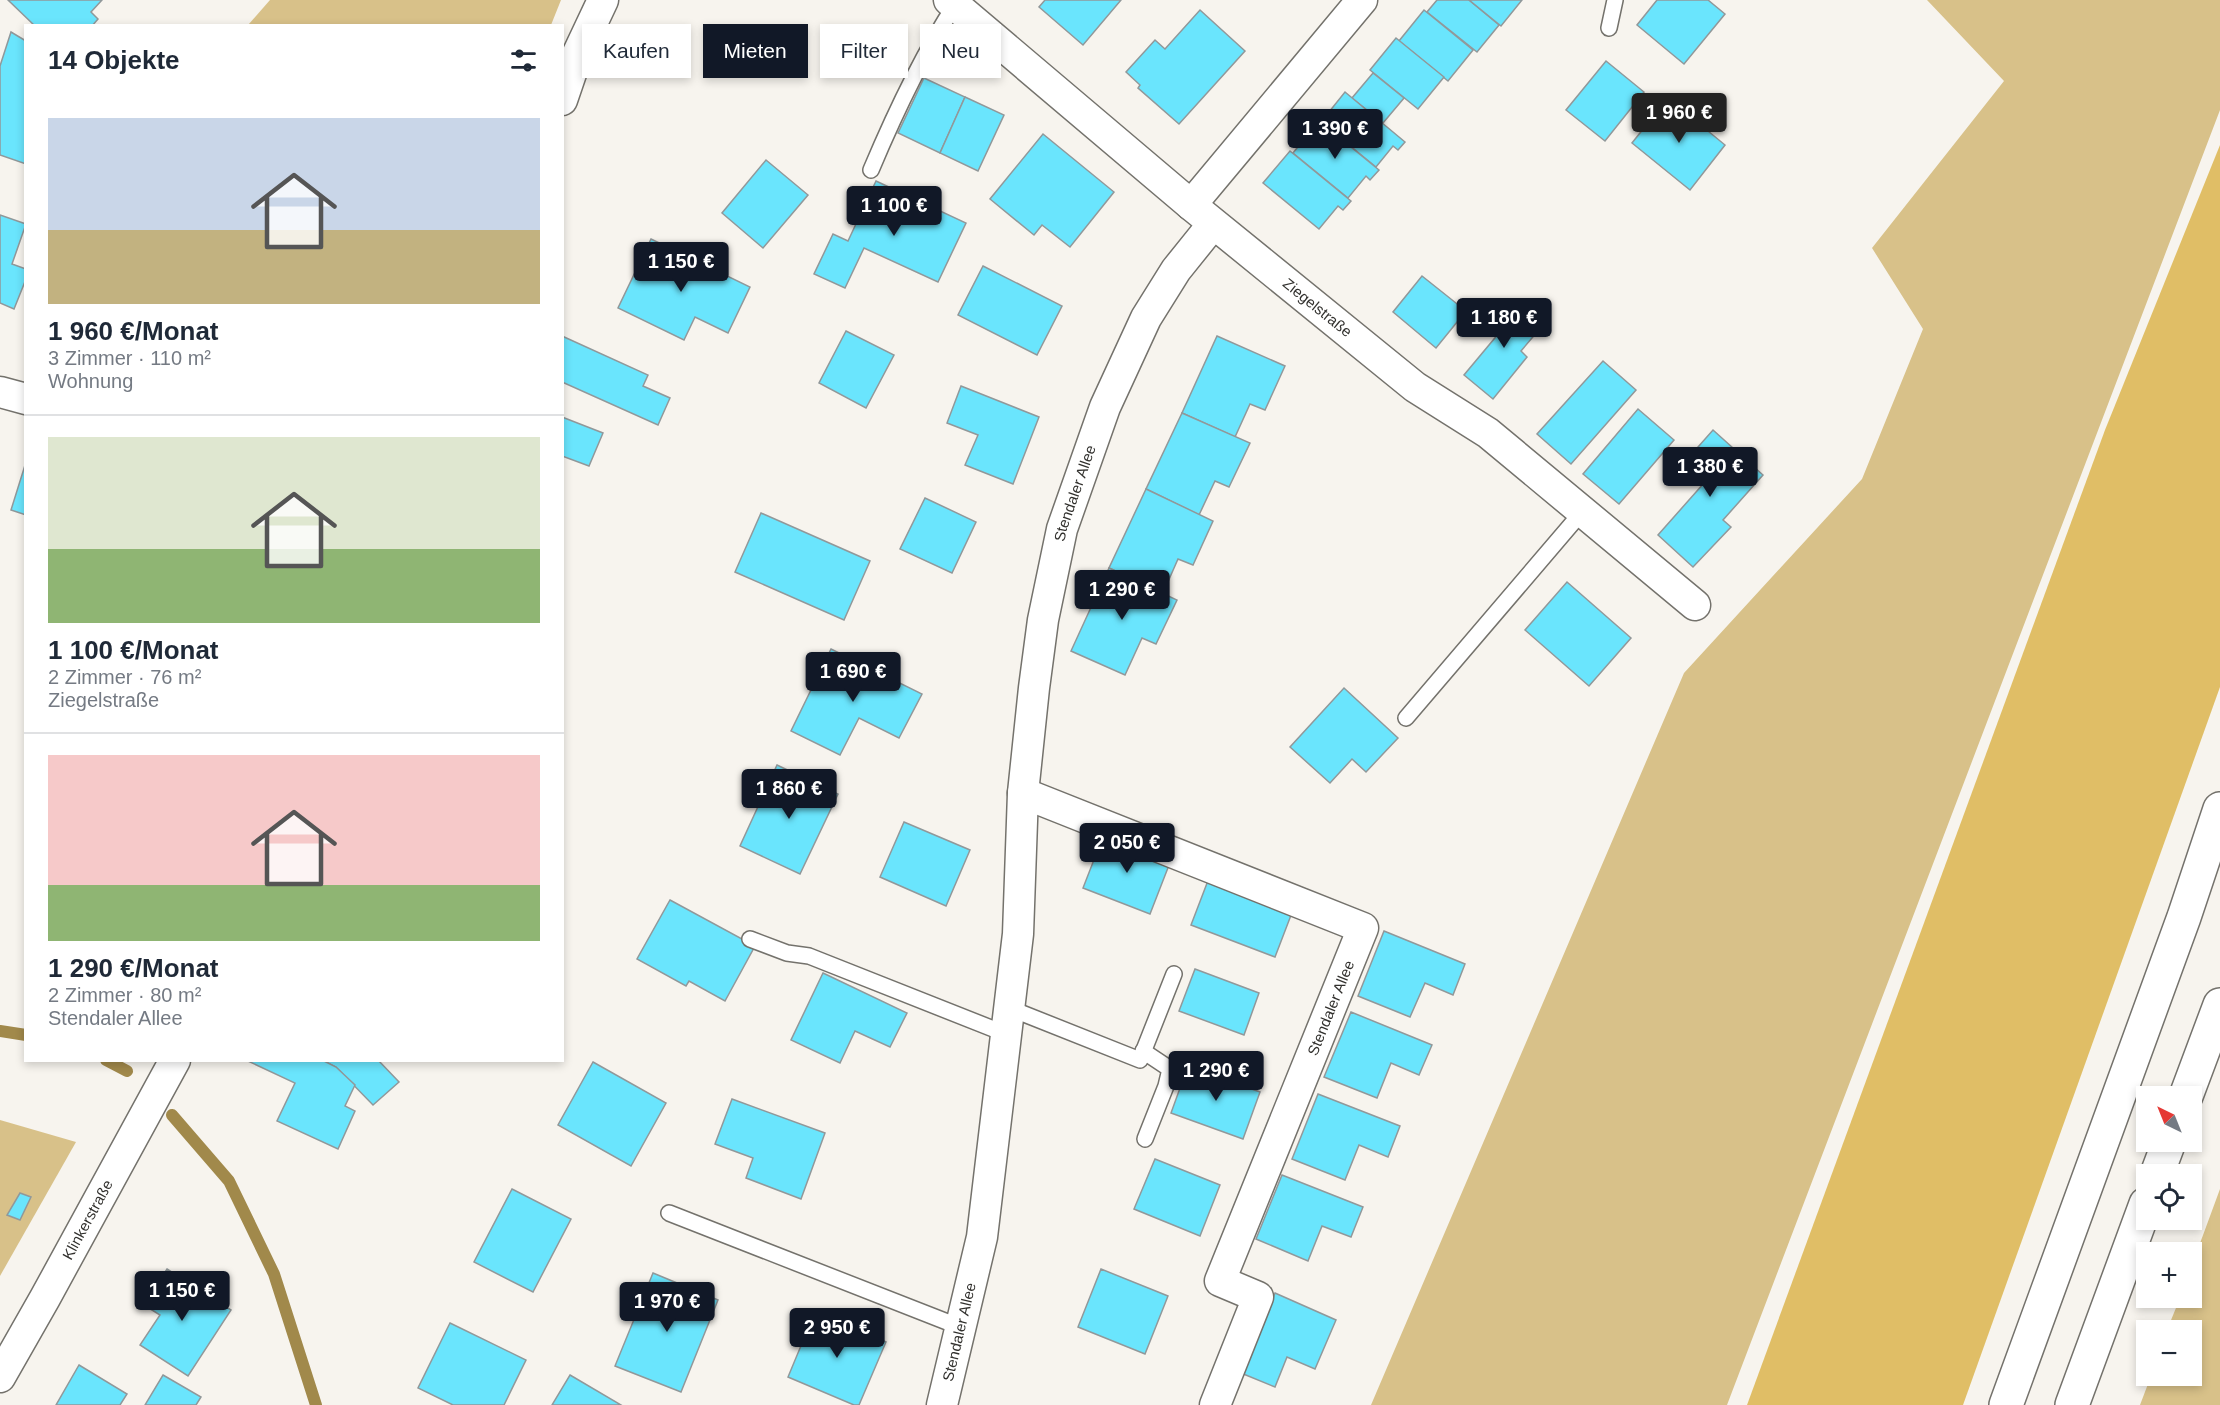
<!DOCTYPE html>
<html lang="de">
<meta charset="utf-8">
<style>
:root{--surface:#fff;--page:#f2f2f3;--text:#1f2937;--muted:#747a83;--line:#e0e1e3;--accent:#111827}
body{margin:0;font-family:Arial,sans-serif;background:var(--page);color:var(--text);height:100vh;display:flex;flex-direction:column;font-size:22px;white-space:nowrap}
*{box-sizing:border-box;margin:0}
p{font-size:20px;color:var(--muted)}
.icon{flex:none;width:33px;height:33px;fill:none;stroke:currentColor;stroke-width:2;stroke-linecap:round;stroke-linejoin:round}
.map{position:relative;flex:1;overflow:hidden}
.details{position:absolute;left:24px;top:24px;width:540px;height:1038px;display:flex;flex-direction:column;background:var(--surface);border-radius:0px;box-shadow:0 3px 9px #0003}
.details>*{flex:none}
.banner{position:absolute;left:582px;top:24px;width:570px;height:54px;display:flex;gap:12px}
.needle{width:39px;rotate:317deg}
.controls{position:absolute;left:2136px;top:1086px;display:grid;gap:12px}
.controls a{display:grid;place-items:center;width:66px;height:66px;border-radius:0px;background:var(--surface);box-shadow:0 3px 9px #0003;font-size:30px}
.price{position:absolute;translate:-50% -51px;padding:0 14px;border-radius:6px;background:var(--accent);color:#fff;font-size:20px;line-height:39px;filter:drop-shadow(0 2px 3px #0008)}
.price::after{content:'';position:absolute;left:50%;top:36px;width:18px;height:14px;margin-left:-9px;background:inherit;clip-path:polygon(0 0,100% 0,50% 100%)}
.price.selected{background:#222;color:#fff}
ul{padding:0;list-style:none}
li{display:grid;align-content:center;gap:12px;height:318px;padding:0 24px}
li+li{border-top:2px solid var(--line)}
li span{display:grid;place-items:center;height:186px;border-radius:0px;color:#555}
li>.icon{margin-inline-start:auto}
span .icon{width:108px;height:108px;fill:#fffc;stroke-width:1}
li b{font-size:26px}
h2{display:flex;justify-content:space-between;align-items:center;height:72px;padding:0 24px;font-size:26px}
.chip{padding:0 21px;border-radius:0px;background:var(--surface);box-shadow:0 3px 9px #0003;font-size:21px;line-height:54px}
.chip.selected{background:var(--accent);color:#fff}
.map>svg:first-child{display:block}
.green{fill:#d8c189}
.forest{fill:#e0be66}
.lines{fill:none;stroke-linecap:round;stroke-linejoin:round}
.stream{stroke:#a1894b;stroke-width:12}
.building{fill:#6ae5fd;stroke:#91989a;stroke-width:1.5}
.service-casing{stroke:#74726c;stroke-width:18}
.minor-casing{stroke:#74726c;stroke-width:33}
.motorway-casing{stroke:#74726c;stroke-width:36}
.service{stroke:#fff;stroke-width:15}
.minor{stroke:#fff;stroke-width:30}
.motorway{stroke:#fff;stroke-width:33}
.labels{text-anchor:middle;stroke-width:4.5;stroke-linejoin:round;paint-order:stroke}
.street-label{font-size:15px;fill:#32312e;stroke:#fff}
</style>
<div class="map">
<svg width="2220" height="1405" viewBox="0 0 2220 1405">
<rect width="100%" height="100%" fill="#f7f4ee"/>
<!-- green -->
<g class="green">
<path d="M270 0H561L551 25H248Z"/>
<path d="M1927 0H2220V110L1727 1405H1371L1684 673 1862 479 1923 329 1872 248 2004 81Z"/>
<path d="M0 1120 76 1142 0 1276Z"/>
<path d="M2220 1189V1405H2140L2151 1376H2192V1330H2167L2180 1298H2192V1265Z"/>
</g>
<!-- forest -->
<path class="forest" d="M2220 145V687L1963 1405H1747L2105 430Z"/>
<g class="lines">
<!-- stream -->
<g class="stream">
<path d="M0 1031 26 1035"/>
<path d="M106 1060 127 1071"/>
<path d="M172 1115 229 1181 274 1274 316 1405"/>
</g>
</g>
<!-- building -->
<g class="building">
<path d="M8 0H102L91 12 98 19 92 26H35Z"/>
<path d="M1045 0H1121L1083 45 1039 7Z"/>
<path d="M1437 0H1469L1499 25 1477 52 1427 12Z"/>
<path d="M1469 0H1522L1501 26Z"/>
<path d="M1657 0H1708L1725 14 1684 64 1637 25Z"/>
<path d="M1200 10 1245 51 1179 124 1138 88 1140 85 1126 72 1155 40 1165 49Z"/>
<path d="M1424 10 1473 50 1448 81 1399 41Z"/>
<path d="M11 32 26 41V164L0 155V66Z"/>
<path d="M1396 38 1444 77 1418 109 1370 70Z"/>
<path d="M1606 61 1644 92 1605 141 1566 110Z"/>
<path d="M1373 73 1404 98 1383 123 1352 98Z"/>
<path d="M924 78 965 97 940 153 898 133Z"/>
<path d="M1345 92 1405 142 1398 150 1393 146 1376 167 1321 122Z"/>
<path d="M965 97 1004 115 978 171 940 153Z"/>
<path d="M1668 98 1725 145 1690 190 1632 143Z"/>
<path d="M1319 121 1379 170 1370 180 1366 176 1348 198 1293 153Z"/>
<path d="M1043 134 1114 192 1070 247 1042 225 1034 235 990 199Z"/>
<path d="M1290 151 1351 201 1343 210 1338 206 1319 229 1263 183Z"/>
<path d="M766 160 808 195 763 248 722 213Z"/>
<path d="M876 181 966 223 938 282 864 248 845 288 814 274 833 234 848 241Z"/>
<path d="M0 215 26 224 12 264 26 269V279L14 309 0 303Z"/>
<path d="M651 239 750 287 728 333 695 317 684 340 618 308Z"/>
<path d="M983 266 1062 306 1037 355 958 315Z"/>
<path d="M1422 276 1466 311 1436 348 1393 312Z"/>
<path d="M1511 299 1543 325 1521 351 1527 357 1493 399 1464 375 1499 333 1490 326Z"/>
<path d="M846 331 894 355 866 408 819 383Z"/>
<path d="M562 336 648 375 643 386 670 398 658 425 562 382Z"/>
<path d="M1217 336 1285 366 1265 410 1250 404 1235 437 1182 413Z"/>
<path d="M1603 361 1636 390 1571 464 1537 434Z"/>
<path d="M961 386 1039 417 1013 484 965 465 978 435 947 423Z"/>
<path d="M1638 409 1674 440 1619 504 1583 474Z"/>
<path d="M1182 413 1250 443 1229 487 1215 481 1199 515 1146 489Z"/>
<path d="M562 417 603 433 589 466 562 456Z"/>
<path d="M1713 430 1763 475 1723 520 1731 527 1693 567 1658 535 1704 483 1683 464Z"/>
<path d="M26 462V515L11 510Z"/>
<path d="M1146 489 1213 521 1193 565 1178 559 1163 593 1109 568Z"/>
<path d="M925 498 976 522 952 573 900 549Z"/>
<path d="M761 513 870 561 844 620 735 572Z"/>
<path d="M1109 568 1177 600 1156 644 1142 638 1125 675 1071 651Z"/>
<path d="M1567 582 1631 638 1589 686 1525 630Z"/>
<path d="M831 649 922 694 899 738 859 718 840 755 791 731Z"/>
<path d="M1344 688 1398 738 1366 772 1352 759 1330 783 1290 747Z"/>
<path d="M777 765 838 794 800 874 740 846Z"/>
<path d="M904 822 970 850 946 906 880 877Z"/>
<path d="M1104 834 1171 860 1150 914 1083 888Z"/>
<path d="M1209 878 1293 910 1275 957 1191 925Z"/>
<path d="M670 900 755 946 725 1001 689 981 686 986 637 959Z"/>
<path d="M1384 931 1465 964 1453 995 1425 983 1410 1017 1358 996Z"/>
<path d="M1195 969 1259 993 1244 1035 1179 1011Z"/>
<path d="M823 973 907 1013 890 1047 855 1031 840 1063 791 1040Z"/>
<path d="M1351 1012 1432 1045 1419 1075 1391 1063 1377 1098 1324 1077Z"/>
<path d="M322 1060H378L399 1082 373 1105 336 1067Z"/>
<path d="M322 1060 336 1067 355 1085 345 1106 355 1111 338 1149 277 1121 295 1083 248 1061Z"/>
<path d="M593 1062 666 1103 631 1166 558 1125Z"/>
<path d="M1188 1066 1260 1092 1243 1139 1171 1113Z"/>
<path d="M1318 1094 1400 1126 1388 1157 1359 1145 1345 1180 1292 1159Z"/>
<path d="M732 1099 825 1133 801 1199 746 1178 753 1158 715 1144Z"/>
<path d="M1155 1159 1220 1185 1200 1236 1134 1209Z"/>
<path d="M1282 1175 1363 1207 1351 1237 1322 1226 1308 1261 1256 1239Z"/>
<path d="M512 1189 571 1219 533 1292 474 1262Z"/>
<path d="M20 1193 31 1197 20 1220 7 1215Z"/>
<path d="M167 1269 231 1310 188 1376 140 1345 160 1315 144 1305Z"/>
<path d="M1101 1269 1168 1296 1145 1354 1078 1327Z"/>
<path d="M653 1273 718 1300 681 1392 615 1366Z"/>
<path d="M1275 1293 1336 1320 1315 1369 1287 1357 1275 1387 1241 1373Z"/>
<path d="M815 1312 886 1342 859 1405H854L788 1377Z"/>
<path d="M450 1323 526 1360 504 1405H453L418 1388Z"/>
<path d="M79 1365 127 1394 120 1405H56Z"/>
<path d="M163 1375 201 1397 196 1405H145Z"/>
<path d="M570 1375 621 1405H552Z"/>
</g>
<g class="lines">
<defs>
<g id="service">
<path d="M1609 28 1615 0"/>
<path d="M871 170C895 113 921 57 955 5"/>
<path d="M1406 718 1582 512"/>
<path d="M750 939 787 953 809 956 1006 1034"/>
<path d="M1009 1008 1140 1060 1174 974"/>
<path d="M1143 1051 1170 1069 1166 1086 1145 1139"/>
<path d="M669 1213 960 1327"/>
</g>
<g id="minor">
<path id="s1" d="M949 0 1191 205 1415 387 1488 433 1695 605"/>
<path d="M562 100 578 53 603 0"/>
<path d="M1191 205 1362 0"/>
<path d="M0 392 26 399"/>
<path d="M1023 793 1363 928 1220 1281 1258 1297 1215 1405"/>
<path id="s2" d="M0 1377 45 1298 175 1060"/>
<path id="s3" d="M942 1405 982 1237 1018 934 1023 793 1034 688 1043 620 1062 529 1105 407 1146 318 1176 270 1213 224"/>
</g>
<g id="motorway">
<path d="M2186 1096 2220 1005"/>
<path d="M2157 1174 2169 1142"/>
<path d="M2006 1405 2184 917 2220 809"/>
<path d="M2072 1405 2146 1204"/>
</g>
</defs>
<!-- service casing -->
<use href="#service" class="service-casing"/>
<!-- minor casing -->
<use href="#minor" class="minor-casing"/>
<!-- motorway casing -->
<use href="#motorway" class="motorway-casing"/>
<!-- service -->
<use href="#service" class="service"/>
<!-- minor -->
<use href="#minor" class="minor"/>
<!-- motorway -->
<use href="#motorway" class="motorway"/>
</g>
<g class="labels">
<!-- street labels -->
<g class="street-label">
<text dy="5" stroke="none"><textPath href="#s1" startOffset="480">Ziegelstraße</textPath></text>
<text dy="5" stroke="none"><textPath href="#s3" startOffset="924">Stendaler Allee</textPath></text>
<text transform="translate(1331 1008) rotate(-68)" y="5">Stendaler Allee</text>
<text dy="5" stroke="none"><textPath href="#s2" startOffset="180">Klinkerstraße</textPath></text>
<text dy="5" stroke="none"><textPath href="#s3" startOffset="75">Stendaler Allee</textPath></text>
</g>
</g>
</svg>
<div class="controls">
<a><svg class="needle" viewBox="-14 -14 28 28"><path d="M0-13l5 13h-10z" fill="#e53935"/><path d="M0 13l5-13h-10z" fill="#747a83"/></svg></a>
<a><svg class="icon" aria-label="locate" viewBox="0 0 24 24"><circle cx="12" cy="12" r="6"/><path d="M12 2v4M12 18v4M2 12h4M18 12h4"/></svg></a>
<a>+</a>
<a>−</a>
</div>
<b class="price selected" style="left:1679px;top:144px">1 960 €</b>
<b class="price" style="left:1335px;top:160px">1 390 €</b>
<b class="price" style="left:894px;top:237px">1 100 €</b>
<b class="price" style="left:681px;top:293px">1 150 €</b>
<b class="price" style="left:1504px;top:349px">1 180 €</b>
<b class="price" style="left:1710px;top:498px">1 380 €</b>
<b class="price" style="left:1122px;top:621px">1 290 €</b>
<b class="price" style="left:853px;top:703px">1 690 €</b>
<b class="price" style="left:789px;top:820px">1 860 €</b>
<b class="price" style="left:1127px;top:874px">2 050 €</b>
<b class="price" style="left:1216px;top:1102px">1 290 €</b>
<b class="price" style="left:182px;top:1322px">1 150 €</b>
<b class="price" style="left:667px;top:1333px">1 970 €</b>
<b class="price" style="left:837px;top:1359px">2 950 €</b>
<div class="banner">
<a class="chip">Kaufen</a>
<a class="chip selected">Mieten</a>
<a class="chip">Filter</a>
<a class="chip">Neu</a>
</div>
<section class="details">
<h2>14 Objekte<svg class="icon" aria-label="filters" viewBox="0 0 24 24"><path d="M4 7h16M4 17h16"/><circle cx="9" cy="7" r="2"/><circle cx="15" cy="17" r="2"/></svg></h2>
<ul>
<li><span style="background:linear-gradient(#c9d6e8 60%,#c2b280 0)"><svg class="icon" aria-label="home" viewBox="0 0 24 24"><path d="M3 11l9-7 9 7M6 9v11h12V9"/></svg></span><div><b>1 960 €/Monat</b><p>3 Zimmer · 110 m²</p><p>Wohnung</p></div></li>
<li><span style="background:linear-gradient(#dfe7d0 60%,#8fb573 0)"><svg class="icon" aria-label="home" viewBox="0 0 24 24"><path d="M3 11l9-7 9 7M6 9v11h12V9"/></svg></span><div><b>1 100 €/Monat</b><p>2 Zimmer · 76 m²</p><p>Ziegelstraße</p></div></li>
<li><span style="background:linear-gradient(#f6c9c9 70%,#8fb573 0)"><svg class="icon" aria-label="home" viewBox="0 0 24 24"><path d="M3 11l9-7 9 7M6 9v11h12V9"/></svg></span><div><b>1 290 €/Monat</b><p>2 Zimmer · 80 m²</p><p>Stendaler Allee</p></div></li>
</ul>
</section>
</div>
